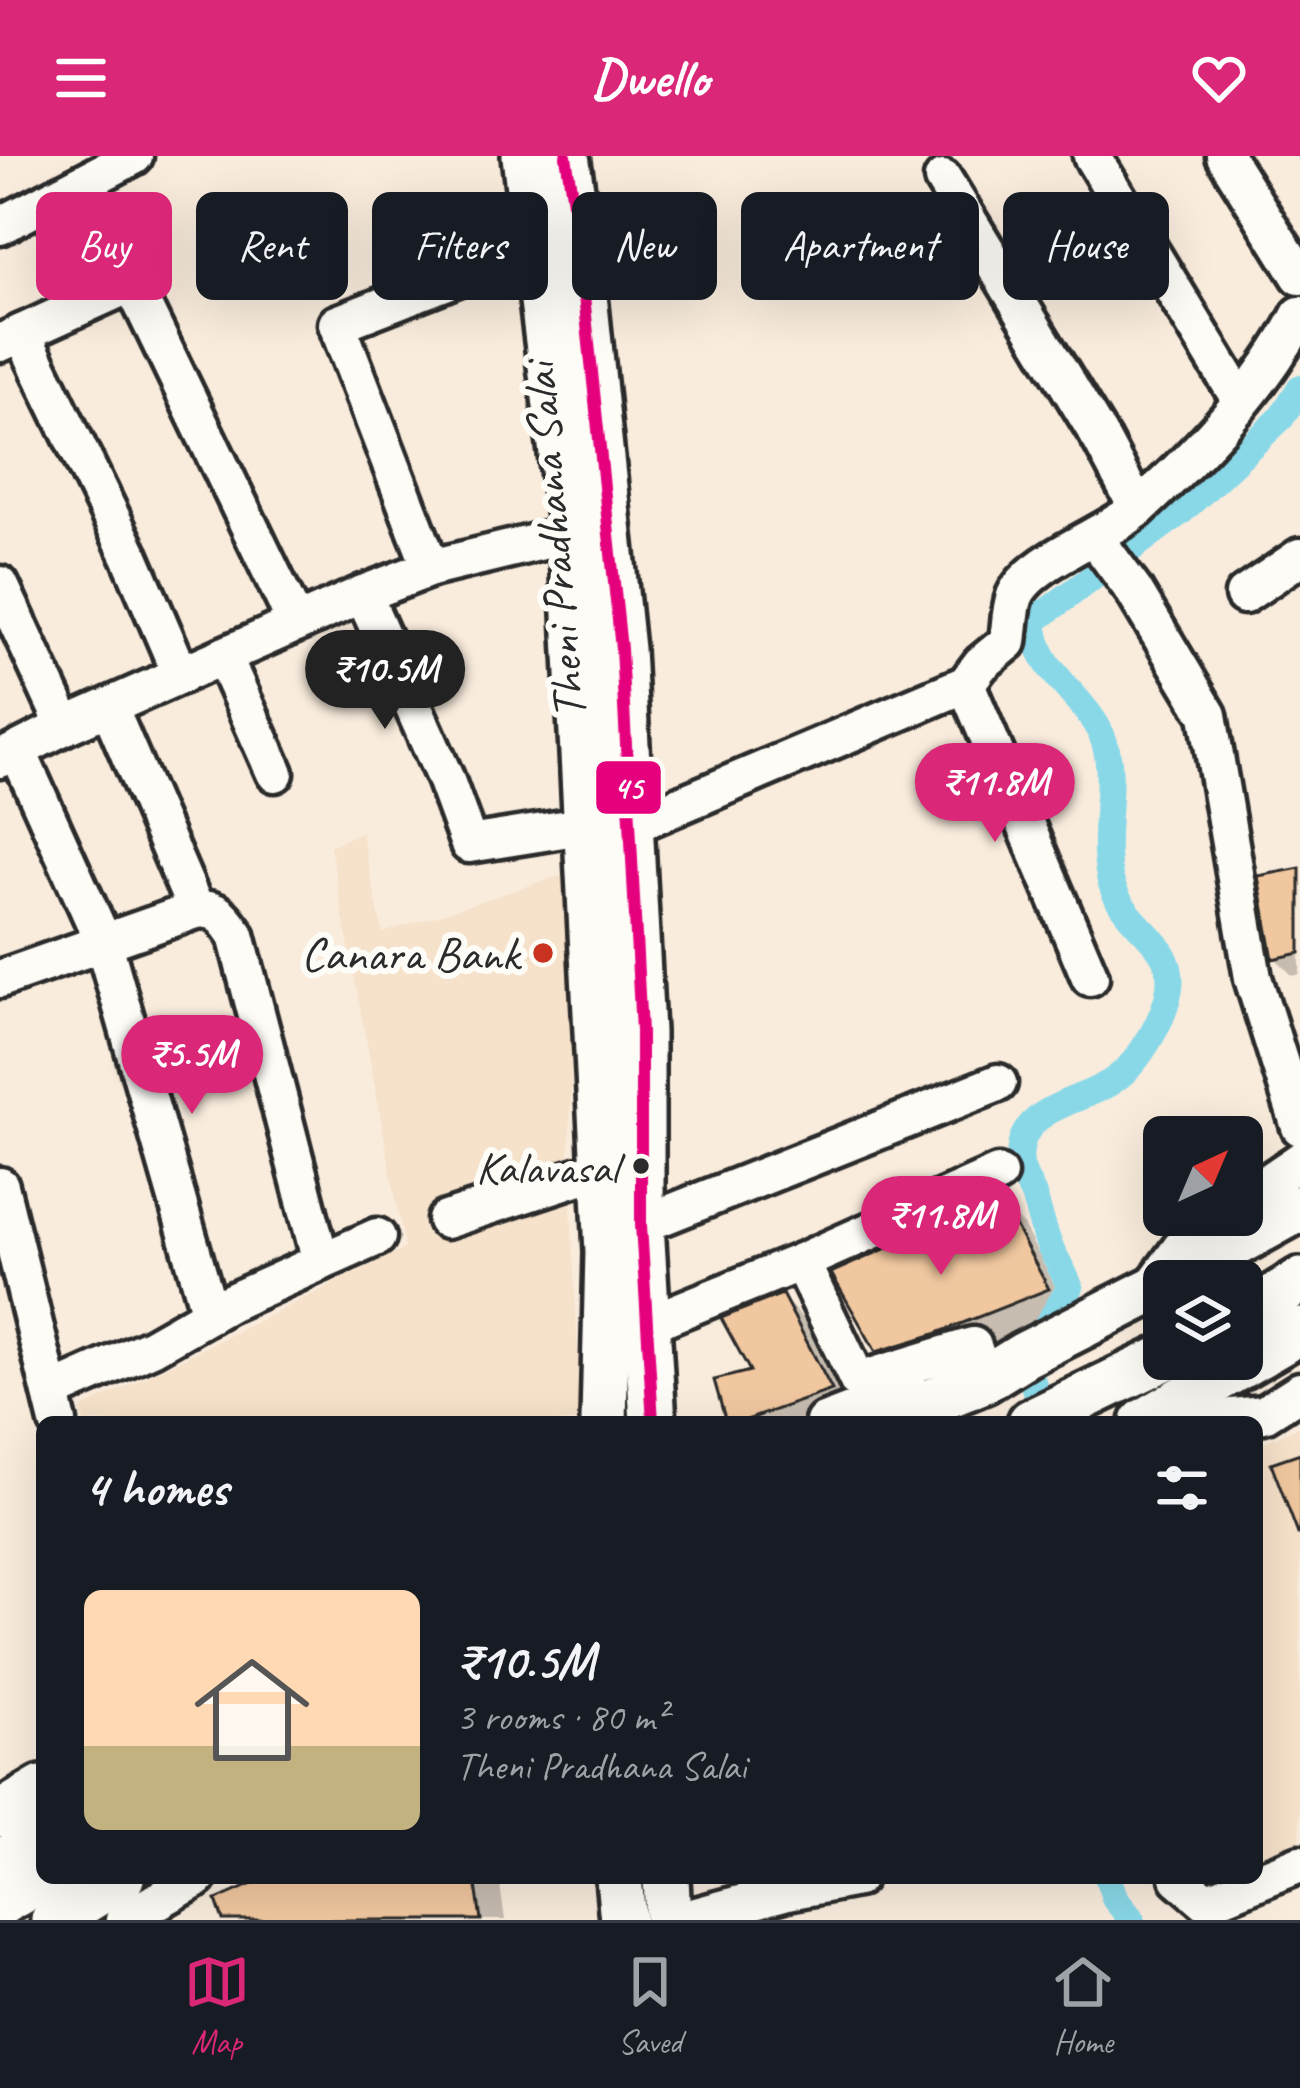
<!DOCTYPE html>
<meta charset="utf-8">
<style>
:root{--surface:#171b24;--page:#242831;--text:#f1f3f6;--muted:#9ea1a6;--line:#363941;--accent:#db2777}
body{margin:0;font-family:Caveat,sans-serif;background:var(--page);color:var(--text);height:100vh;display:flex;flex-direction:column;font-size:45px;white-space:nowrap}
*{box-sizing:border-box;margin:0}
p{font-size:39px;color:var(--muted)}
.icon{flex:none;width:66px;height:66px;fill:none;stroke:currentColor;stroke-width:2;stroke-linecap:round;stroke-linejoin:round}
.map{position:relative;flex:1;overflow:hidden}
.details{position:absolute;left:36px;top:1260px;width:1227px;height:468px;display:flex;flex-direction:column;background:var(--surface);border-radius:18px;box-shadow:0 12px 48px #0002}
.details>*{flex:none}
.banner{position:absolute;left:36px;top:36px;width:1230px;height:108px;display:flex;gap:24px}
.needle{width:78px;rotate:44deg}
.fabs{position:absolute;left:1143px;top:960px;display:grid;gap:24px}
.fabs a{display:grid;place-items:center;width:120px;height:120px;border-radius:18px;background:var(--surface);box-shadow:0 12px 48px #0002;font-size:60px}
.price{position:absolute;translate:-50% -102px;padding:0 27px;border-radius:42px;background:var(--accent);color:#fff;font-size:39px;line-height:78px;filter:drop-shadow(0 3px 6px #0008)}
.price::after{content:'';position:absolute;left:50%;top:72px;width:36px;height:27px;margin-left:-18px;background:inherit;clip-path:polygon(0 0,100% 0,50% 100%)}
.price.selected{background:#222;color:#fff}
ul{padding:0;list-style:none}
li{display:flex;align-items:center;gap:36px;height:300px;padding:0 48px}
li+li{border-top:3px solid var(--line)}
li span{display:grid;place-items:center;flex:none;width:336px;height:240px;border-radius:18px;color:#555}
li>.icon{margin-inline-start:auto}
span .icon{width:144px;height:144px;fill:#fffc;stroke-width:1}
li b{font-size:51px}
h2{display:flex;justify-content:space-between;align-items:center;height:144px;padding:0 48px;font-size:51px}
.tag{padding:0 42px;border-radius:18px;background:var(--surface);box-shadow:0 12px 48px #0002;font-size:42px;line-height:108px}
.tag.selected{background:var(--accent);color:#fff}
header{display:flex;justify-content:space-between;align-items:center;height:156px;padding:0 48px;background:var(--accent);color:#fff;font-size:54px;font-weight:800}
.tabs{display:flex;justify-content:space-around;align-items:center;height:168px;border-top:3px solid var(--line);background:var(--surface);font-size:33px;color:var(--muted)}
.tabs a{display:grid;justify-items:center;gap:6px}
.tabs .selected{color:var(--accent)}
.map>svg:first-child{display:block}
.built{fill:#f6e1ca}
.shadow{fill:#0003}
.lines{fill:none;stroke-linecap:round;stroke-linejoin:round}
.canal{stroke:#89d8e8;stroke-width:27}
.building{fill:#f0c79f;stroke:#2b2b2b;stroke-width:3}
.minor-casing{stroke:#2b2b2b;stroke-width:45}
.major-casing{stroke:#2b2b2b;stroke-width:54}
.minor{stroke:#fdfcf7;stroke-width:36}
.major{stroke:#fdfcf7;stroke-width:45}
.bus-1-casing{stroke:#fdfcf7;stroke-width:21}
.bus-1{stroke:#e5007d;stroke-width:12}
.poi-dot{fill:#c8321e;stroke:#fdfcf7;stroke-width:4.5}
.bus-dot{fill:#2b2b2b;stroke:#fdfcf7;stroke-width:4.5}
.labels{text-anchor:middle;stroke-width:12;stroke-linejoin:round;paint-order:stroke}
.bus-label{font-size:45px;fill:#2b2b2b;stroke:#fdfcf7;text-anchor:end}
.street-label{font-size:48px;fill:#2b2b2b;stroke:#fdfcf7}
.poi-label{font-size:48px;fill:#2b2b2b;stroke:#fdfcf7;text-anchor:end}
.line-badge{stroke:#fdfcf7;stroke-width:4.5}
.badge-label{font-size:33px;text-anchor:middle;font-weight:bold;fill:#fff}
</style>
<header><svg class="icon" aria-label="menu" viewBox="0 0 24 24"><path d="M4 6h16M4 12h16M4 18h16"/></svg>Dwello<svg class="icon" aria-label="heart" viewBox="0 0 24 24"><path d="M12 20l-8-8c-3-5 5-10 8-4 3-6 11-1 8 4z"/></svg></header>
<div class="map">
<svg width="1300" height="1764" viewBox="0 0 1300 1764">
<rect width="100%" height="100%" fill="#f9ecdd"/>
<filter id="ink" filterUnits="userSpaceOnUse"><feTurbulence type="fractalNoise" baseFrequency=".00833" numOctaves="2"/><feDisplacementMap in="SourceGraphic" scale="24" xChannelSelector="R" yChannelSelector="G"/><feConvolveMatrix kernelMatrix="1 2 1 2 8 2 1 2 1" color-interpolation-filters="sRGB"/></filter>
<g filter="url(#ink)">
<!-- built -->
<g class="built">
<path d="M361 676 383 777 577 714 569 1008 581 1266H84L81 1253 405 1092 330 690Z"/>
<path d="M1300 1270V1693L1257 1710V1289Z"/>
</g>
<!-- shadow -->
<g class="shadow">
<path d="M1300 715V818L1293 820 1275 802Z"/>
<path d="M999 1045 1023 1069 1070 1158 959 1201 902 1219 878 1194Z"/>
<path d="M782 1141 806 1165 853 1259 832 1266H729L755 1217Z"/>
<path d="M273 1722H499L505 1764H226Z"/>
</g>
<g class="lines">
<!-- canal -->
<g class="canal">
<path d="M1046 1266 1027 1209 1034 1190 1070 1132C1065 1117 1057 1105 1050 1091 1043 1074 1039 1056 1033 1038 1029 1029 1020 1015 1020 1004 1016 948 1087 947 1118 921 1140 905 1165 861 1169 835 1177 791 1136 776 1118 743 1091 696 1122 624 1102 580 1083 537 1035 516 1034 465L1182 355 1281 262 1300 232"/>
<path d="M1108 1722 1115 1743 1132 1764"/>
</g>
</g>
<!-- building -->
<g class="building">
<path d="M1300 712V797L1273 803 1258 720Z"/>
<path d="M1000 1042 1049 1133 935 1178 876 1196 831 1117Z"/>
<path d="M782 1138 832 1234 741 1266H726L714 1224 750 1215 721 1162Z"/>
<path d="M1300 1297V1378H1298L1271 1307Z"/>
<path d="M266 1722H475L481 1764H223L216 1744Z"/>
</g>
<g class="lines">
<defs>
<g id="minor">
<path d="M1092 0 1241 245"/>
<path d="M1225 0 1300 120"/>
<path d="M943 23 1102 285 1138 353"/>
<path d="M0 70 134 0"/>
<path d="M22 177 130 400 181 519"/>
<path d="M0 187 132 127 296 467"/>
<path d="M1098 378 1106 397 1134 435 1208 559 1253 822 1300 971"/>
<path d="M431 412 337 168 537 90"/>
<path d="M0 429 65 570"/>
<path d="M363 438 445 622 469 688 588 669"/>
<path d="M1244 439 1300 401"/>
<path d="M223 500 275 617"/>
<path d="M966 528 1090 821"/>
<path d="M109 551 196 754"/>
<path d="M18 596 103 785 210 1158"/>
<path d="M0 603 65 570 363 438 431 412 572 378"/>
<path d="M628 671 966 528 981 508 1008 486C1010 472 1010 453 1015 440 1030 404 1112 377 1141 350 1200 296 1263 231 1300 159"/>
<path d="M0 823 196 754C218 751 224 762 236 779L321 1106"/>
<path d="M0 1030 58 1266"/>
<path d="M1242 1044 1300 1005"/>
<path d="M446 1064 601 1013"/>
<path d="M641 1069 998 927"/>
<path d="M801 1106 858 1225 973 1190 984 1224"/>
<path d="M1153 1130 1191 1078 1220 1059"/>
<path d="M645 1169 801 1106 998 1018"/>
<path d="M51 1236 152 1191 229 1147 377 1081"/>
<path d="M824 1266 910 1233"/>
<path d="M1179 1266 1264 1258 1300 1235"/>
<path d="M1179 1722 1207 1746 1300 1708"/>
<path d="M124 1764 198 1722"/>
<path d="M681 1764 788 1735 857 1722"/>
</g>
<g id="major">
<path d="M525 0 572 378 608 1096 604 1266"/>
<path d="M566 0 577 73 621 493 641 876V1069L653 1266"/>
<path d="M1169 1125 1300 1052"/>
<path d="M1242 1161 1300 1125"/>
<path d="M882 1266 984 1224 1024 1199 1164 1128"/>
<path d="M1031 1266 1164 1202"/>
<path d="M1144 1266 1300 1175"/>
<path d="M0 1658 42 1633"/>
<path d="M0 1707 42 1683"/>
<path d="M619 1722 623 1764"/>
<path d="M666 1722 668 1764"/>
<path d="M0 1747 43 1722"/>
<path d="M54 1764 121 1722"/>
</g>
</defs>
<!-- minor casing -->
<use href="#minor" class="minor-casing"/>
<!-- major casing -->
<use href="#major" class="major-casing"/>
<!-- minor -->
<use href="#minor" class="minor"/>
<!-- major -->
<use href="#major" class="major"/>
<defs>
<path id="bus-1" d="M566 0 577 73 621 493 641 876V1069L653 1266"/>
</defs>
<!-- bus-1 casing -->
<use href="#bus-1" class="bus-1-casing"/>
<!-- bus-1 -->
<use href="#bus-1" class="bus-1"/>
</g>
</g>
<!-- markers -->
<circle class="poi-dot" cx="543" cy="797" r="12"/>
<circle class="bus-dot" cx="641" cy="1010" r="10"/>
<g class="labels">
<!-- bus labels -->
<g class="bus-label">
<text x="618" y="1027">Kalavasal</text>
</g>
<!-- street labels -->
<g class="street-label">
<text transform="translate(553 385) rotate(-95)" y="17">Theni Pradhana Salai</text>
</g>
<!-- poi labels -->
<g class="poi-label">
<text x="519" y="814">Canara Bank</text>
</g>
</g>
<rect class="line-badge" x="594" y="603" width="69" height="57" rx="12" fill="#e5007d"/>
<g class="badge-label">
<text x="628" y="643">45</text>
</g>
</svg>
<div class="fabs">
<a><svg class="needle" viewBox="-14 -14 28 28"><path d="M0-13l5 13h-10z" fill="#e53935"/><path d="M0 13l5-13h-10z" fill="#9ea1a6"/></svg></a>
<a><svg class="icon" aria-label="layers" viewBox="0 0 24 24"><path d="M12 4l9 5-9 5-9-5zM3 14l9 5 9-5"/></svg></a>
</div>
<b class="price selected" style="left:385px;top:576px">₹10.5M</b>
<b class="price" style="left:995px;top:689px">₹11.8M</b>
<b class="price" style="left:192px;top:961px">₹5.5M</b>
<b class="price" style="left:941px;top:1122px">₹11.8M</b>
<div class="banner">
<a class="tag selected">Buy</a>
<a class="tag">Rent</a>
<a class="tag">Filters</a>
<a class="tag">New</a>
<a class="tag">Apartment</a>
<a class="tag">House</a>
</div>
<section class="details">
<h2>4 homes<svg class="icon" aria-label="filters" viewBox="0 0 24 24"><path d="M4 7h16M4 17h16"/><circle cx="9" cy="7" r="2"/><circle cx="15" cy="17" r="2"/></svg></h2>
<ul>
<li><span style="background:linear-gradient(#ffd9b3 65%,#c2b280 0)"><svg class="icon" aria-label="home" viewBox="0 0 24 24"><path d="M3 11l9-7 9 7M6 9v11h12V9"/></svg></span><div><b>₹10.5M</b><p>3 rooms · 80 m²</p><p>Theni Pradhana Salai</p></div></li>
</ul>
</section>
</div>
<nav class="tabs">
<a class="selected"><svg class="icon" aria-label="map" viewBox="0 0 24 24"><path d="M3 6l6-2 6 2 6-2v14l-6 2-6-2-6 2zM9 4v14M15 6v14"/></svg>Map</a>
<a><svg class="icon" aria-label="saved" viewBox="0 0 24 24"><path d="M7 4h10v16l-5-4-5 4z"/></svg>Saved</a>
<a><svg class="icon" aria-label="home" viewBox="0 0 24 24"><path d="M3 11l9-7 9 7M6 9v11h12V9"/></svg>Home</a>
</nav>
